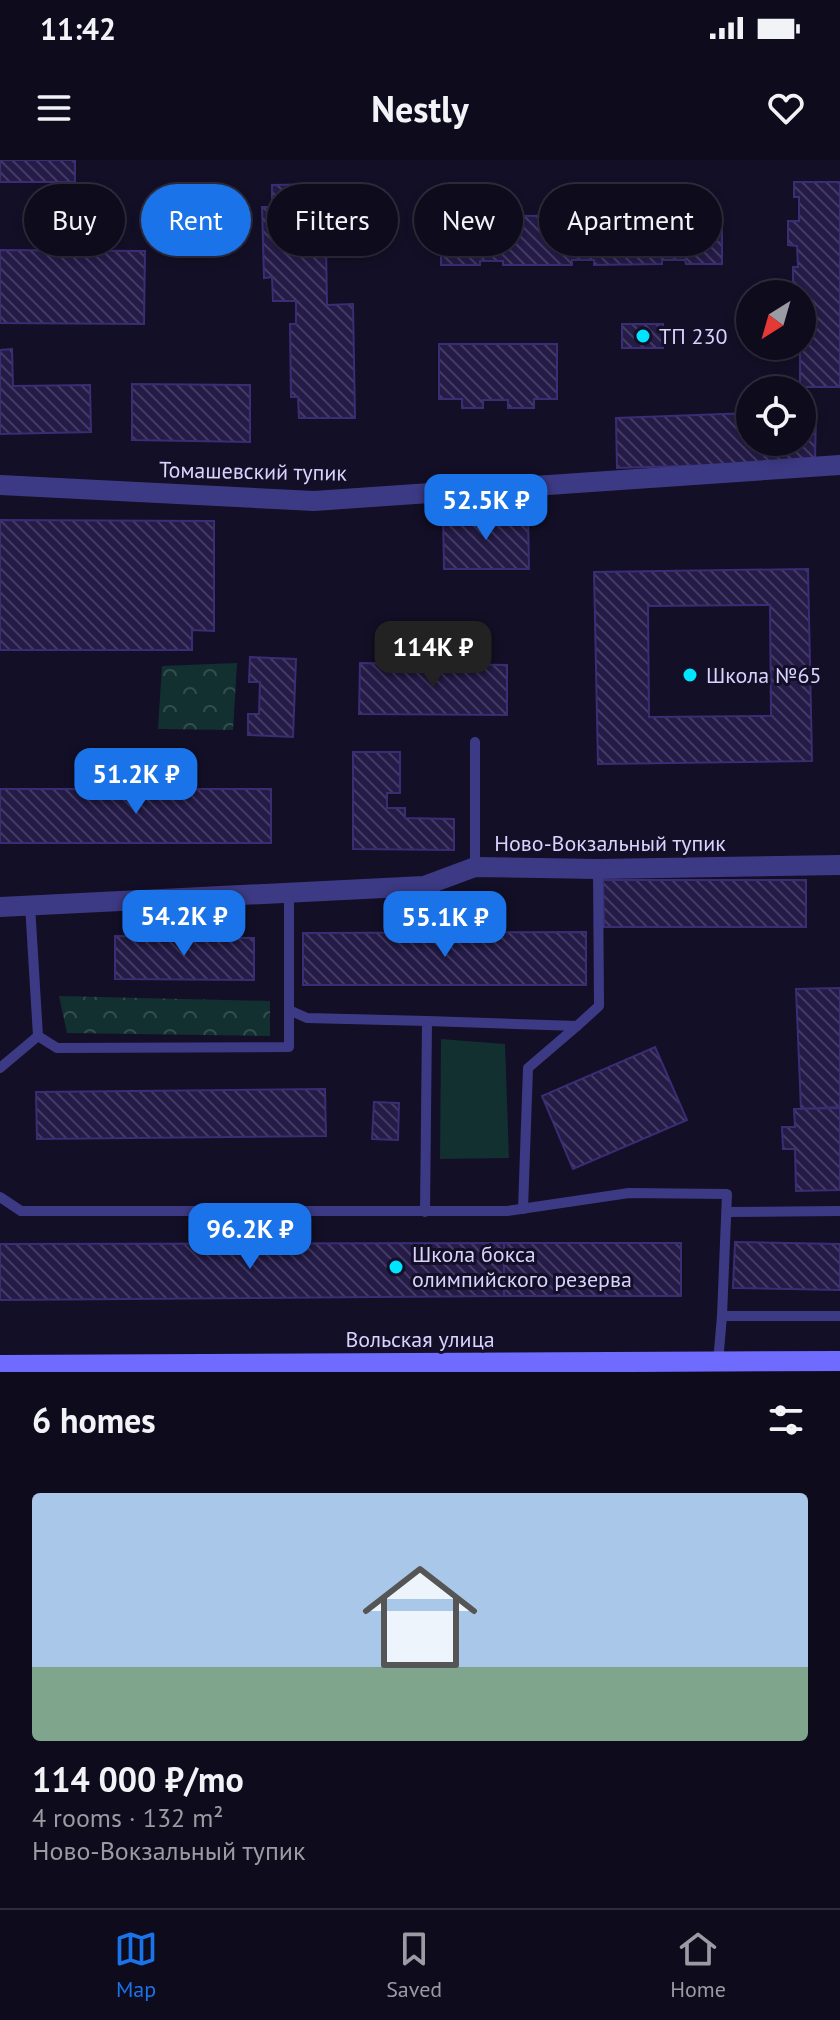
<!DOCTYPE html>
<meta charset="utf-8">
<style>
:root{--surface:#0e0b1c;--page:#1c1929;--text:#f1f3f6;--muted:#9b9ba3;--line:#2e2b3b;--accent:#1a73e8}
body{margin:0;font-family:"PT Sans",sans-serif;background:var(--page);color:var(--text);height:100vh;display:flex;flex-direction:column;font-size:30px;white-space:nowrap}
*{box-sizing:border-box;margin:0}
p{font-size:26px;color:var(--muted)}
.icon{flex:none;width:44px;height:44px;fill:none;stroke:currentColor;stroke-width:2;stroke-linecap:round;stroke-linejoin:round}
.map{position:relative;height:1212px;overflow:hidden}
.panel{display:flex;flex-direction:column;background:var(--surface);flex:1}
.panel>*{flex:none}
.hud{position:absolute;left:24px;top:24px;width:792px;height:72px;display:flex;gap:16px}
.needle{width:52px;rotate:217deg}
.buttons{position:absolute;left:736px;top:120px;display:grid;gap:16px}
.buttons a{display:grid;place-items:center;width:80px;height:80px;border-radius:50%;background:var(--surface);box-shadow:0 4px 12px #0003,0 0 0 2px var(--line);font-size:40px}
.price{position:absolute;translate:-50% -68px;padding:0 18px;border-radius:16px;background:var(--accent);color:#fff;font-size:26px;line-height:52px;filter:drop-shadow(0 2px 4px #0008)}
.price::after{content:'';position:absolute;left:50%;top:48px;width:24px;height:18px;margin-left:-12px;background:inherit;clip-path:polygon(0 0,100% 0,50% 100%)}
.price.active{background:#222;color:#fff}
ul{padding:0;list-style:none}
li{display:grid;align-content:center;gap:16px;height:424px;padding:0 32px}
li span{display:grid;place-items:center;height:248px;border-radius:8px;color:#555}
li>.icon{margin-inline-start:auto}
span .icon{width:144px;height:144px;fill:#fffc;stroke-width:1}
li b{font-size:34px}
h2{display:flex;justify-content:space-between;align-items:center;height:96px;padding:0 32px;font-size:34px}
.tag{padding:0 28px;border-radius:36px;background:var(--surface);box-shadow:0 4px 12px #0003,0 0 0 2px var(--line);font-size:28px;line-height:72px}
.tag.active{background:var(--accent);color:#fff}
.status{display:flex;justify-content:space-between;align-items:center;height:56px;padding:0 40px;background:var(--surface);direction:ltr}
.status svg{height:22px;fill:currentColor}
header{display:flex;justify-content:space-between;align-items:center;height:104px;padding:0 32px;background:var(--surface);font-size:36px;font-weight:700}
.tab-bar{display:flex;justify-content:space-around;align-items:center;height:112px;border-top:2px solid var(--line);background:var(--surface);font-size:22px;color:var(--muted)}
.tab-bar a{display:grid;justify-items:center;gap:4px}
.tab-bar .active{color:var(--accent)}
.map>svg:first-child{display:block}
.park{fill:url(#park-crowns)}
.pitch{fill:#12302f}
.building{fill:url(#building-back-hatch);stroke:#3b2d73;stroke-width:2;fill-rule:evenodd}
.lines{fill:none;stroke-linecap:round;stroke-linejoin:round}
.lane{stroke:#3d3a85;stroke-width:10}
.street{stroke:#3d3a85;stroke-width:20}
.secondary{stroke:#6f6bff;stroke-width:20}
.poi-dot{fill:#00e5ff;stroke:#130f26;stroke-width:3}
.labels{text-anchor:middle;stroke-width:6;stroke-linejoin:round;paint-order:stroke}
.poi-label{font-size:22px;fill:#d9d4ff;stroke:#130f26;text-anchor:start}
.street-label{font-size:22px;fill:#d9d4ff;stroke:#130f26}
</style>
<div class="status"><b>11:42</b><svg viewBox="0 0 49 12"><path d="M0 12V9h3v3zM5 12V6h3v6zM10 12V3h3v9zM15 12V0h3v12zM26 1h20v11H26zM47 4h2v5h-2z"/></svg></div>
<header><svg class="icon" aria-label="menu" viewBox="0 0 24 24"><path d="M4 6h16M4 12h16M4 18h16"/></svg>Nestly<svg class="icon" aria-label="heart" viewBox="0 0 24 24"><path d="M12 20l-8-8c-3-5 5-10 8-4 3-6 11-1 8 4z"/></svg></header>
<div class="map">
<svg width="840" height="1212" viewBox="0 0 840 1212">
<defs>
<pattern id="park-crowns" width="20" height="18" patternUnits="userSpaceOnUse" patternTransform="scale(2)"><rect width="20" height="18" fill="#12302f"/><path d="M2 6a3 3 0 1 1 6 0M12 15a3 3 0 1 1 6 0" fill="none" stroke="#344d4e"/></pattern>
<pattern id="building-back-hatch" width="6" height="6" patternUnits="userSpaceOnUse" patternTransform="scale(2)"><rect width="6" height="6" fill="#241b47"/><path d="M-1 5l2 2M0 0l6 6M5-1l2 2" fill="none" stroke="#433b63"/></pattern>
</defs>
<rect width="100%" height="100%" fill="#130f26"/>
<!-- park -->
<g class="park">
<path d="M237 503 233 570 158 569 162 506Z"/>
<path d="M59 836 270 841V876L67 873Z"/>
</g>
<!-- pitch -->
<path class="pitch" d="M441 879 505 884 509 998 440 999Z"/>
<!-- building -->
<g class="building">
<rect x="0" y="0" width="75" height="22"/>
<path d="M794 22H840V227H800V187H790L802 186V134H793V107H798L797 86 788 85V61H799V37H794Z"/>
<path d="M325 24 327 145 353 144 355 258H299L298 237H291L290 164H296V141H273L272 117 264 118 262 47H272V25Z"/>
<path d="M668 46H679L684 50V54H722V104H686L685 100H662V104L594 105V100H572V105H503V101H480V105H441V54H477L480 49 488 47 500 50V56L661 55 662 49Z"/>
<path d="M0 90 145 91 144 164 0 163Z"/>
<rect x="622" y="164" width="41" height="24"/>
<path d="M439 184H557V239H534V248H508V240H483V248H462V239H439Z"/>
<path d="M12 189 13 226 90 225 91 272 0 274V190Z"/>
<path d="M132 224 250 225V282L132 280Z"/>
<path d="M802 251H816L815 302 617 308 616 258 750 253V282H802Z"/>
<path d="M528 354 529 409H444L443 355Z"/>
<path d="M0 360 214 361V471L192 470V490H0Z"/>
<path d="M808 409 812 601 598 604 594 412ZM770 445 771 556 649 557 648 446Z"/>
<path d="M250 497 296 499 293 577 248 575V554H259L260 522H249Z"/>
<path d="M360 503 507 505V555L359 554Z"/>
<path d="M353 592H400V633H387V648H405V658L454 659V690L353 689Z"/>
<rect x="0" y="629" width="271" height="54"/>
<path d="M603 720H806V767H604Z"/>
<path d="M586 772V825H303V773Z"/>
<path d="M115 776 254 778V820L115 819Z"/>
<path d="M840 828V947L801 949 796 829Z"/>
<path d="M655 887 687 960 573 1009 542 936Z"/>
<path d="M325 929 326 976 37 979 36 932Z"/>
<path d="M374 942 399 943 398 980 372 979Z"/>
<path d="M840 948V1030L796 1031 795 989H783L782 967H795L794 949Z"/>
<path d="M735 1082 840 1084V1130L733 1128Z"/>
<path d="M504 1083V1136L0 1140V1084Z"/>
<rect x="504" y="1083" width="177" height="53"/>
</g>
<g class="lines">
<!-- lane -->
<g class="lane">
<path d="M475 707V582"/>
<path d="M289 850 307 858 427 861 425 1052"/>
<path d="M427 861 577 866 599 846 598 709"/>
<path d="M38 876 57 888 289 887V732"/>
<path d="M0 908 38 876 30 745"/>
<path d="M0 1037 21 1051H507L629 1033 727 1034 722 1156H840"/>
<path d="M523 1049 528 908 577 866"/>
<path d="M727 1052 840 1051"/>
<path d="M718 1202 722 1156"/>
</g>
<!-- street -->
<g class="street">
<path d="M0 325 314 341 840 305"/>
<path d="M0 747 424 726 475 707 598 709 840 705"/>
</g>
<!-- secondary -->
<path class="secondary" d="M0 1205 840 1201"/>
</g>
<!-- markers -->
<g class="poi-dot">
<circle cx="643" cy="176" r="8"/>
<circle cx="690" cy="515" r="8"/>
<circle cx="396" cy="1107" r="8"/>
</g>
<g class="labels">
<!-- poi labels -->
<g class="poi-label">
<text x="659" y="184">ТП 230</text>
<text x="706" y="523">Школа №65</text>
<text x="412" y="1102">Школа бокса<tspan x="412" dy="25">олимпийского резерва</tspan></text>
</g>
<!-- street labels -->
<g class="street-label">
<text transform="translate(253 311) rotate(1)" y="8">Томашевский тупик</text>
<text x="610" y="691">Ново-Вокзальный тупик</text>
<text x="420" y="1187">Вольская улица</text>
</g>
</g>
</svg>
<div class="buttons">
<a><svg class="needle" viewBox="-14 -14 28 28"><path d="M0-13l5 13h-10z" fill="#e53935"/><path d="M0 13l5-13h-10z" fill="#9b9ba3"/></svg></a>
<a><svg class="icon" aria-label="locate" viewBox="0 0 24 24"><circle cx="12" cy="12" r="6"/><path d="M12 2v4M12 18v4M2 12h4M18 12h4"/></svg></a>
</div>
<b class="price" style="left:486px;top:382px">52.5K ₽</b>
<b class="price active" style="left:433px;top:529px">114K ₽</b>
<b class="price" style="left:136px;top:656px">51.2K ₽</b>
<b class="price" style="left:184px;top:798px">54.2K ₽</b>
<b class="price" style="left:445px;top:799px">55.1K ₽</b>
<b class="price" style="left:250px;top:1111px">96.2K ₽</b>
<div class="hud">
<a class="tag">Buy</a>
<a class="tag active">Rent</a>
<a class="tag">Filters</a>
<a class="tag">New</a>
<a class="tag">Apartment</a>
</div>
</div>
<section class="panel">
<h2>6 homes<svg class="icon" aria-label="filters" viewBox="0 0 24 24"><path d="M4 7h16M4 17h16"/><circle cx="9" cy="7" r="2"/><circle cx="15" cy="17" r="2"/></svg></h2>
<ul>
<li><span style="background:linear-gradient(#a9c7e8 70%,#7fa58c 0)"><svg class="icon" aria-label="home" viewBox="0 0 24 24"><path d="M3 11l9-7 9 7M6 9v11h12V9"/></svg></span><div><b>114 000 ₽/mo</b><p>4 rooms · 132 m²</p><p>Ново-Вокзальный тупик</p></div></li>
</ul>
</section>
<nav class="tab-bar">
<a class="active"><svg class="icon" aria-label="map" viewBox="0 0 24 24"><path d="M3 6l6-2 6 2 6-2v14l-6 2-6-2-6 2zM9 4v14M15 6v14"/></svg>Map</a>
<a><svg class="icon" aria-label="saved" viewBox="0 0 24 24"><path d="M7 4h10v16l-5-4-5 4z"/></svg>Saved</a>
<a><svg class="icon" aria-label="home" viewBox="0 0 24 24"><path d="M3 11l9-7 9 7M6 9v11h12V9"/></svg>Home</a>
</nav>
